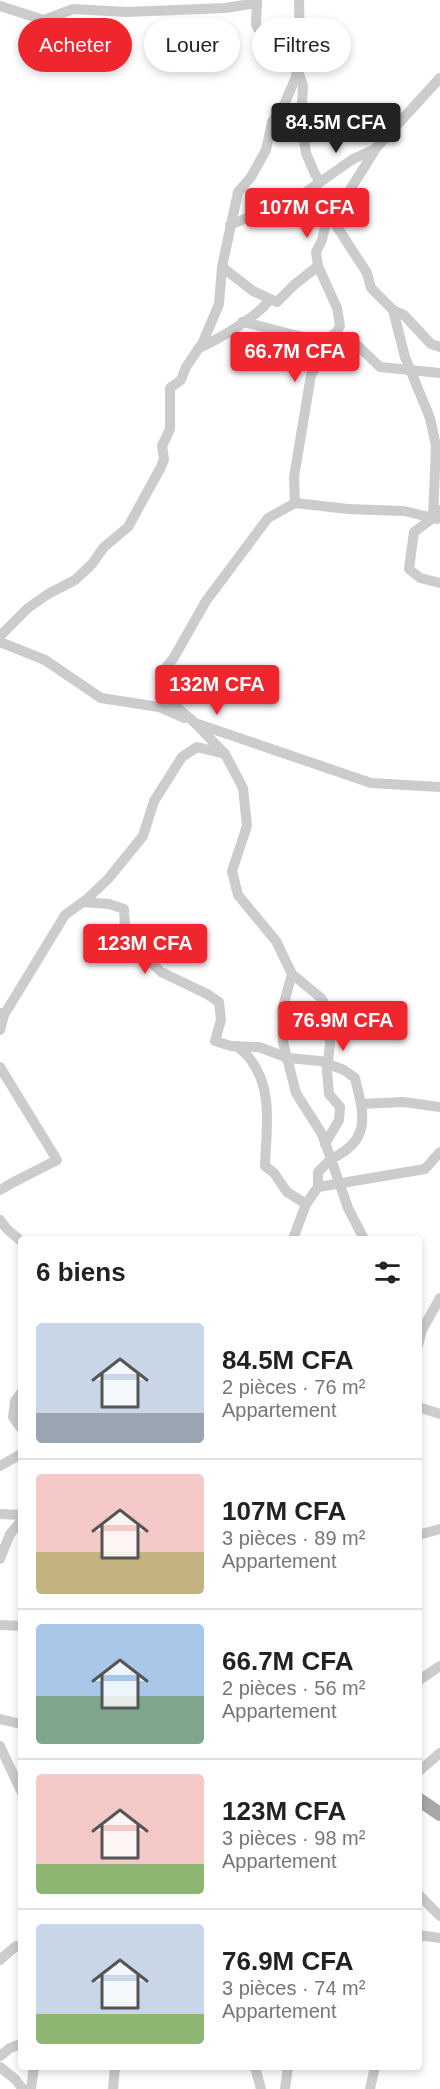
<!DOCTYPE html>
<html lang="fr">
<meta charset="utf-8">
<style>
:root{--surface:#fff;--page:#f6f6f6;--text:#222;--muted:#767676;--line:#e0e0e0;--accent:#f0262f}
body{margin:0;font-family:Helvetica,sans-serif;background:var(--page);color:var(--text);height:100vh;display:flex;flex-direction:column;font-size:22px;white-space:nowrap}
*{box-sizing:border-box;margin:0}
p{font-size:20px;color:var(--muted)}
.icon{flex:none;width:33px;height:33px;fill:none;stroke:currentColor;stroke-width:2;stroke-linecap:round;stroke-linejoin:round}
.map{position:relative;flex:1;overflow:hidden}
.drawer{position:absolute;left:18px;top:1236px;width:404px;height:834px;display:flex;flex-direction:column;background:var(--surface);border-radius:6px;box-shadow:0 3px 9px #0003}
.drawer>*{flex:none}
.hud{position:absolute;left:18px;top:18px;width:405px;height:54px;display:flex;gap:12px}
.price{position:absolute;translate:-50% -51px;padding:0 14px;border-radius:6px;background:var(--accent);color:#fff;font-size:20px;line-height:39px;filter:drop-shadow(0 2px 3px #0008)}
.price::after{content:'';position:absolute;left:50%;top:36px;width:18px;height:14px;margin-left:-9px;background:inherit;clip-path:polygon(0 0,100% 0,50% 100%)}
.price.active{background:#222;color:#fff}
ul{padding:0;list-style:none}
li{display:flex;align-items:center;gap:18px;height:150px;padding:0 18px}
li+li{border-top:2px solid var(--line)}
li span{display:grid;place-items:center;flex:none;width:168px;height:120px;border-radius:6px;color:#555}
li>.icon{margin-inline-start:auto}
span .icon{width:72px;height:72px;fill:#fffc;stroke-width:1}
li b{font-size:26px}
h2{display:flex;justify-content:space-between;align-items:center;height:72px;padding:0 18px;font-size:26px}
.chip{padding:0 21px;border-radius:27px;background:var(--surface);box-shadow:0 3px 9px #0003;font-size:21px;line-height:54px}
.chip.active{background:var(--accent);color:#fff}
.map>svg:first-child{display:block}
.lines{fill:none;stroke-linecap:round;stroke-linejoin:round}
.minor{stroke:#ccc;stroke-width:10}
.major{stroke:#a7a7a7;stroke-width:14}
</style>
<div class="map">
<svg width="440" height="2089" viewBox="0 0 440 2089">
<rect width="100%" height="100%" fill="#fff"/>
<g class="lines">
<!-- minor -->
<g class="minor">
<path d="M257 0 256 25 263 37 270 47 279 55 296 64 303 86 301 120 306 153 315 174 320 182"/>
<path d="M0 6 44 20 73 9 127 12 225 8 257 3"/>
<path d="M296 199 328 213 367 273 371 288 393 310 404 315 431 344 440 347"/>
<path d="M230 225 247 218 263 206 296 199 353 159 375 149 440 78"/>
<path d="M222 267 253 291 277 302 294 285 318 266 316 252 322 240 328 213 348 193 375 150"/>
<path d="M393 310 405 357 430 418 436 446 433 518"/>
<path d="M242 322C270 327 297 338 326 341L334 334 345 341 357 345 380 367 440 373"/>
<path d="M199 348C217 340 259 316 269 300"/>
<path d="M295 503 294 477 311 375 340 326 337 308 318 266"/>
<path d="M437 519 433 518 414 532 409 569 420 578 440 583"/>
<path d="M0 636 28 608 48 594 75 580 92 564 104 547 128 527 161 467 164 459 162 446 170 429V388L181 380 186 367 203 342 219 304 222 267 238 192 251 177 266 150 272 122 284 105 296 77 300 41 299 0"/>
<path d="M0 642 45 660 101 698 159 707 184 718"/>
<path d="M198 724 371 783 440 787"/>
<path d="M83 902 109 904 124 909 125 928 129 941 161 972 207 994 219 1002 221 1020 215 1041 231 1046 259 1047 288 1058 320 1061 344 1070 355 1078C364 1115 372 1140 331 1159L348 1208 364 1239"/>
<path d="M292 974 321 998 330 1012V1044L327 1071 329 1094 340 1107 339 1120 325 1144"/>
<path d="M0 1013 4 1015 65 915 87 899 108 879 143 836 154 801 182 757 197 747 225 754"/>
<path d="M0 1030 4 1015"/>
<path d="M237 1046C241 1050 247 1054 250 1059 274 1089 266 1131 265 1166L274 1173 287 1192 306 1204"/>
<path d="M0 1067 57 1160 12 1183 0 1190"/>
<path d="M361 1104 403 1102 440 1107"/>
<path d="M318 1187 425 1169 440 1152"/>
<path d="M0 1220 7 1229 21 1241"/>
<path d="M293 1239 306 1204 318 1187V1172L331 1159 322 1134 296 1093 283 1042 282 1010 292 974 276 941 238 895 232 871 247 826 243 788 225 754 195 723 171 702V678L163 671 173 659 206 601 268 518 295 503 348 509 404 511 433 518 440 510"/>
<path d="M418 1345 422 1330 440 1298"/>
<path d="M21 1393 15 1401 13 1417 21 1428"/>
<path d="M418 1407 440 1414"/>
<path d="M0 1466 21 1454"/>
<path d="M0 1514 21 1515"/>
<path d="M418 1535 440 1529"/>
<path d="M0 1559 10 1534 21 1521"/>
<path d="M0 1625 21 1626"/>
<path d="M418 1681 440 1666"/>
<path d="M0 1719 21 1724"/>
<path d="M0 1746 21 1791"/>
<path d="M418 1772 440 1753"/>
<path d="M418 1894 440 1916"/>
<path d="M418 1935 440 1938"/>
<path d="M0 1960 16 1946 21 1948"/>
<path d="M0 2056 10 2048 21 2044"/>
<path d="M0 2067 15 2079 23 2089"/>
<path d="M255 2067 261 2089"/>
<path d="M31 2089 34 2067"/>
<path d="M113 2089 115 2067"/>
<path d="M285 2089 288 2067"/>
<path d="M370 2089 375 2067"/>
</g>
<!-- major -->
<path class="major" d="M418 1799 440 1814"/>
</g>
</svg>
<b class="price active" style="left:336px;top:154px">84.5M CFA</b>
<b class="price" style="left:307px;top:239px">107M CFA</b>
<b class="price" style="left:295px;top:383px">66.7M CFA</b>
<b class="price" style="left:217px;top:716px">132M CFA</b>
<b class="price" style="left:145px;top:975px">123M CFA</b>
<b class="price" style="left:343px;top:1052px">76.9M CFA</b>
<div class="hud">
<a class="chip active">Acheter</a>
<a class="chip">Louer</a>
<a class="chip">Filtres</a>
</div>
<section class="drawer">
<h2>6 biens<svg class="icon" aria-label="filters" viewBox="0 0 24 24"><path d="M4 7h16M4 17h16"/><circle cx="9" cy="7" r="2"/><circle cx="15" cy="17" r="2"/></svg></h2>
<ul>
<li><span style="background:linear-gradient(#c9d6e8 75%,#9aa5b1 0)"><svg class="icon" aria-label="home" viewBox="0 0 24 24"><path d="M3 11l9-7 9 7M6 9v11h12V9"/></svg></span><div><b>84.5M CFA</b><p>2 pièces · 76 m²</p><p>Appartement</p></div></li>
<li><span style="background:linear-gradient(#f6c9c9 65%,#c2b280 0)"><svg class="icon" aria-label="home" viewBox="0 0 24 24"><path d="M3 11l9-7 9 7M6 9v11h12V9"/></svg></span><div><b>107M CFA</b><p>3 pièces · 89 m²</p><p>Appartement</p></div></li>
<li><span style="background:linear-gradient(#a9c7e8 60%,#7fa58c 0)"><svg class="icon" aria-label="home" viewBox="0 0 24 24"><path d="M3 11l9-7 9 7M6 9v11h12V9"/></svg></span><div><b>66.7M CFA</b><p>2 pièces · 56 m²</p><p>Appartement</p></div></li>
<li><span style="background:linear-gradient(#f6c9c9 75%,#8fb573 0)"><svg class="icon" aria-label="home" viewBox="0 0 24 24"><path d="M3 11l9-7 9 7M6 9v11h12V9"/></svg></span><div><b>123M CFA</b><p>3 pièces · 98 m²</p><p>Appartement</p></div></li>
<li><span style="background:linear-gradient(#c9d6e8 75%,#8fb573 0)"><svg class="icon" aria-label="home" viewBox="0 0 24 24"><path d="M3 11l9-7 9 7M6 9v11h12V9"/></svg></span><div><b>76.9M CFA</b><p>3 pièces · 74 m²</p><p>Appartement</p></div></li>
</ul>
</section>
</div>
